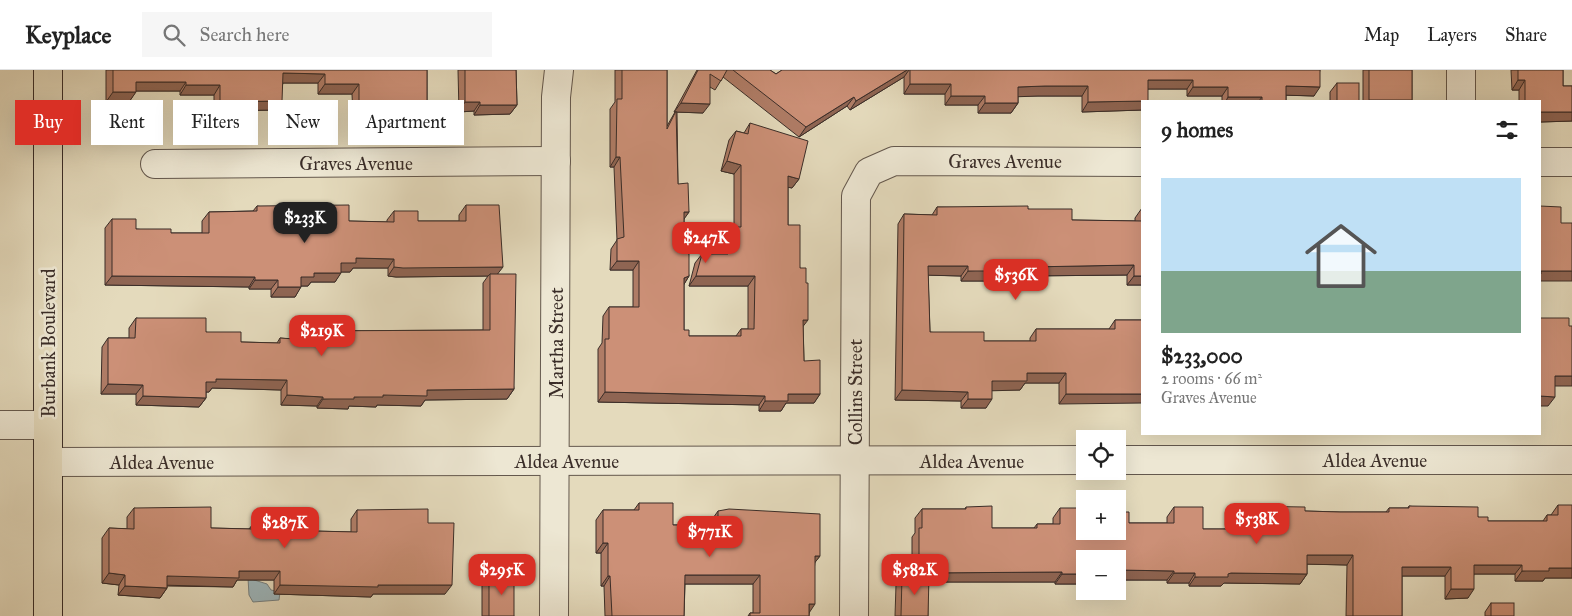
<!DOCTYPE html>
<meta charset="utf-8">
<style>
:root{--surface:#fff;--page:#f6f6f6;--text:#222;--muted:#767676;--line:#e0e0e0;--accent:#d93025}
body{margin:0;font-family:"IM FELL Great Primer",serif;background:var(--page);color:var(--text);height:100vh;display:flex;flex-direction:column;font-size:19px;white-space:nowrap}
*{box-sizing:border-box;margin:0}
p{font-size:16px;color:var(--muted)}
.icon{flex:none;width:28px;height:28px;fill:none;stroke:currentColor;stroke-width:2;stroke-linecap:round;stroke-linejoin:round}
.map{position:relative;flex:1;overflow:hidden}
.panel{position:absolute;left:1141px;top:30px;width:400px;height:335px;display:flex;flex-direction:column;background:var(--surface);border-radius:0px;box-shadow:0 5px 20px #0002}
.panel>*{flex:none}
.banner{position:absolute;left:15px;top:30px;width:475px;height:45px;display:flex;gap:10px}
.fabs{position:absolute;left:1076px;top:360px;display:grid;gap:10px}
.fabs a{display:grid;place-items:center;width:50px;height:50px;border-radius:0px;background:var(--surface);box-shadow:0 5px 20px #0002;font-size:25px}
.price{position:absolute;translate:-50% -42px;padding:0 11px;border-radius:10px;background:var(--accent);color:#fff;font-size:16px;line-height:32px;filter:drop-shadow(0 1px 2px #0008)}
.price::after{content:'';position:absolute;left:50%;top:30px;width:15px;height:11px;margin-left:-8px;background:inherit;clip-path:polygon(0 0,100% 0,50% 100%)}
.price.active{background:#222;color:#fff}
ul{padding:0;list-style:none}
li{display:grid;align-content:center;gap:10px;height:265px;padding:0 20px}
li+li{border-top:1px solid var(--line)}
li span{display:grid;place-items:center;height:155px;border-radius:0px;color:#555}
li>.icon{margin-inline-start:auto}
span .icon{width:90px;height:90px;fill:#fffc;stroke-width:1}
li b{font-size:21px}
h2{display:flex;justify-content:space-between;align-items:center;height:60px;padding:0 20px;font-size:21px}
.chip{padding:0 18px;border-radius:0px;background:var(--surface);box-shadow:0 5px 20px #0002;font-size:18px;line-height:45px}
.chip.active{background:var(--accent);color:#fff}
header{display:flex;align-items:center;gap:30px;box-sizing:border-box;height:70px;padding:0 25px;background:var(--surface);border-bottom:1px solid var(--line)}
header strong{font-size:24px}
nav{display:flex;gap:28px;margin-inline-start:auto;font-size:18px}
.search{width:350px;height:45px;background:var(--page);display:flex;align-items:center;gap:12px;box-sizing:border-box;padding:0 18px;border-radius:0px;color:var(--muted);font-size:19px}
.map>svg:first-child{display:block}
.water{fill:#9db7bd;stroke:#758081}
.lines{fill:none;stroke-linecap:round;stroke-linejoin:round}
.minor-casing{stroke:#64584d;stroke-width:30}
.major-casing{stroke:#3a2d28;stroke-width:30}
.minor{stroke:#ede7d3;stroke-width:28}
.major{stroke:#e4dabc;stroke-width:28}
.wall{fill:#af7c66;stroke:#3a2d28}
.shaded-wall{fill:#8f6553;stroke:#3a2d28}
.building{fill:#cc9077;stroke:#3a2d28}
.labels{text-anchor:middle;stroke-width:5;stroke-linejoin:round;paint-order:stroke}
.street-label{font-size:19px;fill:#3a2d28;stroke:#ede7d3}
</style>
<header>
<strong>Keyplace</strong>
<div class="search"><svg class="icon" aria-label="search" viewBox="0 0 24 24"><circle cx="10" cy="10" r="6"/><path d="M15 15l6 6"/></svg>Search here</div>
<nav><a>Map</a><a>Layers</a><a>Share</a></nav>
</header>
<div class="map">
<svg width="1572" height="546" viewBox="0 0 1572 546">
<rect width="100%" height="100%" fill="#e4dabc"/>
<filter id="stains"><feTurbulence type="fractalNoise" baseFrequency=".004" numOctaves="4"/><feColorMatrix values="0 0 0 0 .2 0 0 0 0 .09 0 0 0 0 .02 0 0 0 .5 -.17"/></filter>
<radialGradient id="worn" r=".72"><stop offset=".6" stop-color="#630" stop-opacity="0"/><stop offset="1" stop-color="#630" stop-opacity=".3"/></radialGradient>
<!-- water -->
<path class="water" d="M248 508 267 514 271 520 280 522 279 530 253 532 249 525Z"/>
<g class="lines">
<defs>
<g id="minor">
<path d="M1461 31V0"/>
<path d="M1540 92H1572"/>
<path d="M155 94 556 91"/>
<path d="M0 355H48"/>
<path d="M1118 390H1572"/>
<path d="M49 392 1085 390"/>
<path d="M554 546 556 27 559 0"/>
<path d="M854 546 856 126 869 102 894 91 1142 92"/>
</g>
<path id="major" d="M48 546V0"/>
</defs>
<!-- minor casing -->
<use href="#minor" class="minor-casing"/>
<!-- major casing -->
<use href="#major" class="major-casing"/>
<!-- minor -->
<use href="#minor" class="minor"/>
<!-- major -->
<use href="#major" class="major"/>
</g>
<!-- wall -->
<g class="wall">
<path d="M106 0H427V34L421 43H380L378 45 353 46 352 24H318V13H283L276 40 214 41V25H180V21H136L129 32H106Z"/>
<path d="M458 0H516L517 35 510 44 474 45V41L459 42Z"/>
<path d="M615 0H667V56L675 42H674L697 0H770L776 4 782 0H1320L1314 26 1286 25V31H1222V26H1187V19H1148L1142 31V40L1082 42V26H1018V33L1011 43H978V35H945V24H904V7L850 40 847 36 799 67 723 7 715 20 710 17 703 43 677 42 678 114 689 142 684 148V182L689 206 684 214V260L689 266H736L741 259H748V216H689L695 193 702 184H722V166L728 157H734V104L721 101 729 70 736 61 744 63 750 53 799 109 792 118 788 117V155L800 198 803 256 804 291 820 324 814 333H786L781 341H759V335L598 332V279L602 273 603 246 609 237H633V200H610L611 179 617 170 614 97H610V39L615 32Z"/>
<path d="M1363 0H1412V30L1411 31H1363Z"/>
<path d="M1511 0H1563V16H1572V51L1540 52V31H1519V20H1512Z"/>
<path d="M1337 13 1359 31H1330V22Z"/>
<path d="M466 135 498 204 514 319 507 329 425 330 421 336 377 335 376 337 349 336 348 339 317 338V336L281 335V320L212 318 209 322H206V328L199 337 136 335V324H101L102 277 108 268H129V258L136 248 206 262 241 272 277 273 280 268 290 269 296 261 483 260V213L488 206 396 207 388 206V198H353L350 202H341L335 212H311L308 216H301L295 227H271V219H249V217L105 215V158L112 149 136 159 171 163H202V151L209 142 253 141 257 136 349 151 387 152V150L394 141 418 151H459V145Z"/>
<path d="M937 137 1028 139 1072 150 1135 151V148L1142 138V215H1127V205L1024 206 1021 211H961V206L928 205 930 262 984 271H1030V268L1036 259H1109L1115 250H1142L1059 334V313H1025L1020 320H992L986 338H961V331L895 330 898 154 904 144 932 145Z"/>
<path d="M639 433 673 455H711V451L718 441 820 486 815 492 809 546H748L750 543H753V514H685L684 546H605L604 516H601V483H596V450L603 440H634Z"/>
<path d="M1558 435 1572 508H1545L1543 511H1515V504H1474L1468 528 1445 529V506H1402V546H1346L1347 495 1307 494V504L1300 514 1224 513 1221 516H1189V513H1167V510H1118V489H1085V514H1055V512H928V546H895L896 515 902 506H912V467L915 463V448L922 439H965L966 437 992 458H1034L1037 454H1053V448L1060 438 1085 461 1129 453H1167V447L1174 437 1203 459H1237V446L1244 436 1305 441 1340 442H1386L1389 438H1408L1409 436 1478 447 1488 451H1543L1547 445H1551Z"/>
<path d="M134 438 211 458 249 459 253 454H282V452L289 443 313 461 351 462V449L357 440 428 453 445 524H373L371 527 274 524V510H237L233 517 167 516V518L160 528 118 525 119 515 102 513V468L109 458 127 459V447Z"/>
<path d="M489 507 514 546H482V516Z"/>
<path d="M1491 533 1514 546H1485V542Z"/>
</g>
<!-- shaded-wall -->
<g class="shaded-wall">
<path d="M907 0H909L904 7 850 40 856 31Z"/>
<path d="M283 3 325 4 318 13H276Z"/>
<path d="M1148 10H1193L1187 19H1142Z"/>
<path d="M1518 10H1525L1519 20H1512Z"/>
<path d="M136 12H186L180 21H129Z"/>
<path d="M325 14H359L352 24H318Z"/>
<path d="M910 14H951L945 24H904Z"/>
<path d="M186 15H220L214 25H180Z"/>
<path d="M1045 16H1088L1082 26H1038L1011 27 1018 17Z"/>
<path d="M1286 16 1320 17 1314 26 1280 25Z"/>
<path d="M1193 17H1228L1222 26H1187Z"/>
<path d="M113 22H136L129 32H106Z"/>
<path d="M951 26H985L978 35H945Z"/>
<path d="M854 27 847 36 799 67 806 57Z"/>
<path d="M1228 27H1262L1259 31H1226Z"/>
<path d="M1369 30H1412L1411 31H1368Z"/>
<path d="M282 31 276 40 214 41 220 32Z"/>
<path d="M1142 31V40L1082 42 1088 32Z"/>
<path d="M465 32H480L474 41 459 42Z"/>
<path d="M385 33 427 34 421 43H380L378 45 353 46 359 36Z"/>
<path d="M681 33 710 34 703 43 674 42Z"/>
<path d="M985 33H1018L1011 43H978Z"/>
<path d="M480 35H517L510 44 474 45Z"/>
<path d="M1540 42H1572V51L1540 52Z"/>
<path d="M616 87H620L614 97H610Z"/>
<path d="M727 91 741 95 734 104 721 101Z"/>
<path d="M788 106 799 109 792 118 781 116Z"/>
<path d="M684 142H689L682 152Z"/>
<path d="M356 188 394 189 388 198H353L350 202H335L341 193Z"/>
<path d="M617 191H639L633 200H610Z"/>
<path d="M1134 195 1127 205 1024 206 1021 211H961L968 201 1028 197Z"/>
<path d="M928 196H968L961 206 921 205Z"/>
<path d="M394 197H503L496 206 490 204 488 206 396 207 388 206Z"/>
<path d="M1541 201H1572V211H1540V203Z"/>
<path d="M314 203H341L335 212H311L308 216H295L301 207Z"/>
<path d="M112 206 255 207 249 217 105 215Z"/>
<path d="M689 206 683 216 684 208Z"/>
<path d="M696 206H755L748 216H689Z"/>
<path d="M1134 206H1142V215H1127Z"/>
<path d="M255 210H278L271 219H249Z"/>
<path d="M278 217H301L295 227H271Z"/>
<path d="M803 250H808L801 259Z"/>
<path d="M1027 303H1066L1059 313H1025L1020 320 985 321 992 311Z"/>
<path d="M1555 306H1572V316H1549Z"/>
<path d="M216 309 287 310 281 320 212 318 209 322H199L206 312Z"/>
<path d="M108 314 143 315 136 324H101Z"/>
<path d="M514 319 507 329 425 330 421 336 377 335 376 337 349 336 348 339 317 338 323 329 383 325 427 320Z"/>
<path d="M902 320 968 322 961 331 895 330Z"/>
<path d="M605 322 765 326 759 335 598 332Z"/>
<path d="M788 324H820L814 333H786L781 341H759L765 331Z"/>
<path d="M1066 324H1142V333L1059 334Z"/>
<path d="M287 325 323 327 317 336 281 335Z"/>
<path d="M143 326 206 328 199 337 136 335Z"/>
<path d="M1540 326 1555 327 1548 336H1540Z"/>
<path d="M968 329H992L986 338H961Z"/>
<path d="M603 473H608L601 483H596Z"/>
<path d="M1307 485H1353L1347 495 1300 494Z"/>
<path d="M815 486H820L813 495Z"/>
<path d="M1474 495H1522L1515 504H1467Z"/>
<path d="M1402 497H1451L1445 506H1395Z"/>
<path d="M1549 498H1572V508H1545L1543 511H1515L1522 501Z"/>
<path d="M1118 500 1174 501 1167 510H1118Z"/>
<path d="M239 501H280L274 510H237L233 517 160 515 167 506Z"/>
<path d="M1062 502 1055 512H912L919 503Z"/>
<path d="M109 503 125 505 119 515 102 513Z"/>
<path d="M1174 503H1195L1189 513H1167Z"/>
<path d="M1231 503 1307 504 1300 514 1224 513 1221 516H1189L1195 507Z"/>
<path d="M1062 504H1085V514H1055Z"/>
<path d="M685 505H760L753 514H678Z"/>
<path d="M608 506H610L604 516H601Z"/>
<path d="M280 515H452L445 524H373L371 527 274 524Z"/>
<path d="M125 516 167 518 160 528 118 525Z"/>
<path d="M1451 519H1474L1468 528 1445 529Z"/>
<path d="M809 534H815L809 543Z"/>
</g>
<!-- building -->
<g class="building">
<path d="M113 0H427V34L385 33V36H359V14H325V4L283 3 282 31 220 32V15H186V12H136V22H113Z"/>
<path d="M465 0H516L517 35H480V32H465Z"/>
<path d="M622 0H667V59L676 41 678 114 688 113 689 142H684V182L689 184V206L684 208V260H689V266H741V259H754L755 206H696L702 184H728V157H741V95L727 91 736 61 748 64 750 53 808 71 799 109 788 106V155H800V198H806V213H808V250H803L804 291 820 290V324H788V331H765V326L605 322V269H609V237H639V191H617V169L624 167 620 87H616L617 29H622Z"/>
<path d="M698 0H727L721 11 710 4V34L681 33Z"/>
<path d="M733 0H770L776 4 782 0H907L856 31 854 27 806 57Z"/>
<path d="M910 0H1320V17L1286 16V31H1262V27H1228V17H1193V10H1148V31L1088 32V16H1045L1018 17V33H985V26H951V14H910Z"/>
<rect x="1369" y="0" width="43" height="30"/>
<path d="M1518 0H1563V16H1572V42H1540V31H1525V10H1518Z"/>
<rect x="1337" y="13" width="22" height="18"/>
<path d="M349 135V151L394 152V141H418V151H466V135H499L503 197 403 198 394 197V189L356 188V193H341V203H314V207H301V217H278V210H255V207L112 206V149H136V159H171V163H209V142L257 141V136Z"/>
<path d="M1028 136V139H1072V150L1142 151V138V206H1134V195L1028 197V201H968V196H928L930 262H984V271H1036V259H1115V250H1142V324H1066V303H1027V311H992V329H968V322L902 320 904 144 937 145V137Z"/>
<path d="M1540 136 1561 137V153H1572V201H1541V204H1540Z"/>
<path d="M490 204H516L514 319 427 320V326L383 325V327H354V329H323V327L287 325V310L216 309V312H206V328L143 326V315L108 314V268H135L136 248H206V262H241V272L280 273V268L295 269 296 261 490 260Z"/>
<path d="M1540 248H1569V256H1572V306H1555V327L1540 326Z"/>
<path d="M639 433H673V455H718V441L729 439 820 444V486H815V534H809V546H750V543H760V505H685L684 546H612L610 506H608V473H603V440H639Z"/>
<path d="M1558 435H1572V498H1549V501H1522V495H1474V519H1451V497H1402V546H1353V485H1307V504L1231 503 1228 504V507H1195V503H1174V501L1118 500V489H1085V504H1062V502L919 503V458H922V439H966V437L992 436V458H1037V454H1060V438H1085V461H1118V442H1129V453H1174V437H1203V459H1244V436L1305 437V441L1340 442H1389V438H1409V436L1478 437V447H1488V451H1547V445H1558Z"/>
<path d="M211 437V458L253 459V454H289V443H313V461L357 462V440L428 439V453H454L452 515H378V517L280 515V501H239V508L167 506V518L125 516V505L109 503V458L134 459V438Z"/>
<path d="M902 506H929L928 546H901Z"/>
<rect x="489" y="507" width="25" height="39"/>
<rect x="1491" y="533" width="23" height="13"/>
</g>
<g class="labels">
<!-- street labels -->
<g class="street-label">
<text x="1005" y="98">Graves Avenue</text>
<text x="356" y="100">Graves Avenue</text>
<text transform="translate(48 273) rotate(-90)" y="7">Burbank Boulevard</text>
<text transform="translate(556 273) rotate(-90)" y="7">Martha Street</text>
<text transform="translate(855 322) rotate(-90)" y="7">Collins Street</text>
<text x="1375" y="397">Aldea Avenue</text>
<text x="567" y="398">Aldea Avenue</text>
<text x="972" y="398">Aldea Avenue</text>
<text x="162" y="399">Aldea Avenue</text>
</g>
</g>
<rect width="100%" height="100%" filter="url(#stains)"/>
<rect width="100%" height="100%" fill="url(#worn)"/>
</svg>
<div class="fabs">
<a><svg class="icon" aria-label="locate" viewBox="0 0 24 24"><circle cx="12" cy="12" r="6"/><path d="M12 2v4M12 18v4M2 12h4M18 12h4"/></svg></a>
<a>+</a>
<a>−</a>
</div>
<b class="price active" style="left:305px;top:174px">$233K</b>
<b class="price" style="left:706px;top:194px">$247K</b>
<b class="price" style="left:1016px;top:231px">$536K</b>
<b class="price" style="left:322px;top:287px">$219K</b>
<b class="price" style="left:1257px;top:475px">$538K</b>
<b class="price" style="left:285px;top:479px">$287K</b>
<b class="price" style="left:710px;top:488px">$771K</b>
<b class="price" style="left:502px;top:526px">$295K</b>
<b class="price" style="left:915px;top:526px">$582K</b>
<div class="banner">
<a class="chip active">Buy</a>
<a class="chip">Rent</a>
<a class="chip">Filters</a>
<a class="chip">New</a>
<a class="chip">Apartment</a>
</div>
<section class="panel">
<h2>9 homes<svg class="icon" aria-label="filters" viewBox="0 0 24 24"><path d="M4 7h16M4 17h16"/><circle cx="9" cy="7" r="2"/><circle cx="15" cy="17" r="2"/></svg></h2>
<ul>
<li><span style="background:linear-gradient(#bfe0f5 60%,#7fa58c 0)"><svg class="icon" aria-label="home" viewBox="0 0 24 24"><path d="M3 11l9-7 9 7M6 9v11h12V9"/></svg></span><div><b>$233,000</b><p>2 rooms · 66 m²</p><p>Graves Avenue</p></div></li>
</ul>
</section>
</div>
